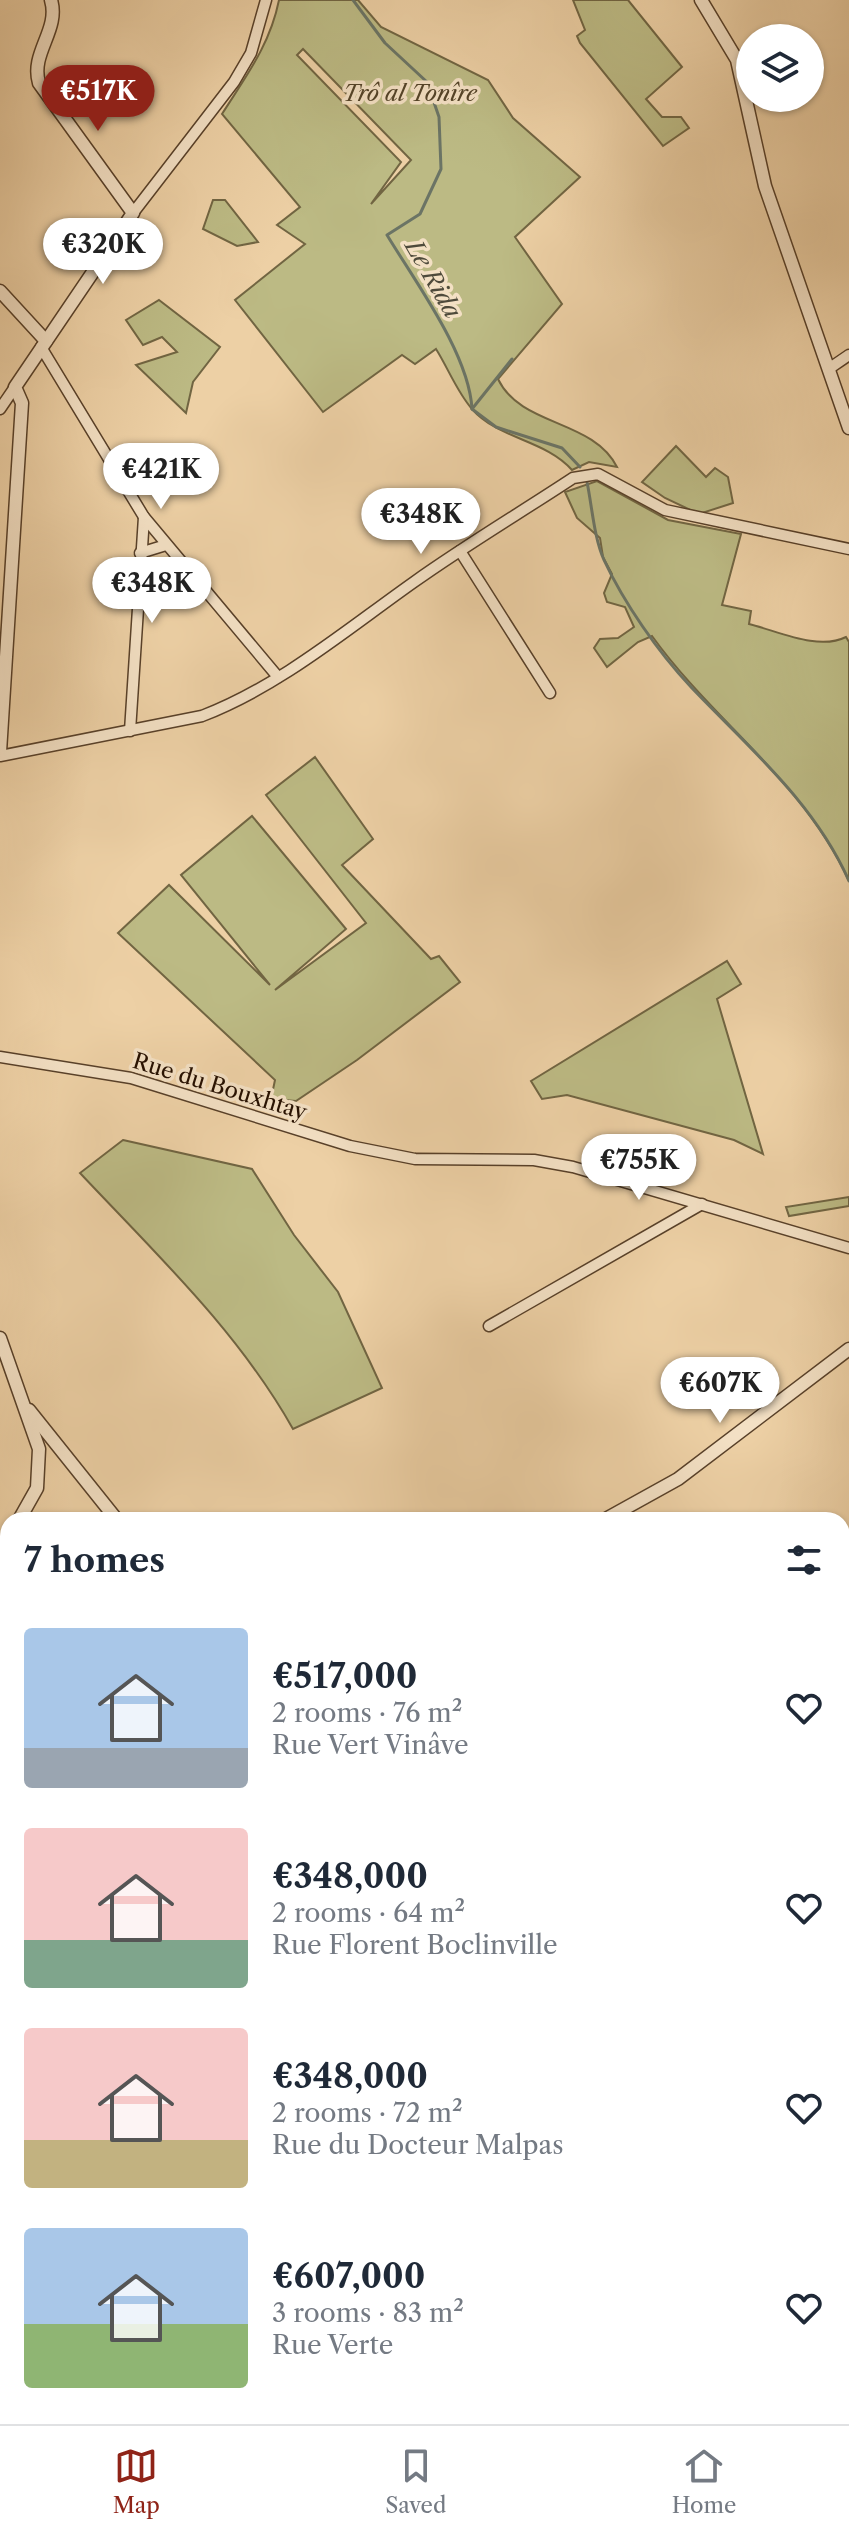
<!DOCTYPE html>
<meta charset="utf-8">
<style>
:root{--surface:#fff;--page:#f6f6f7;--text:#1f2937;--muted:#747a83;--line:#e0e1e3;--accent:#8f2418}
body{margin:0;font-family:"Libre Caslon Text",serif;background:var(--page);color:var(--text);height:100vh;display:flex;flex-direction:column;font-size:30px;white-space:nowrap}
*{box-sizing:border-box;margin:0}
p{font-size:26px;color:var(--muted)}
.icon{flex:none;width:44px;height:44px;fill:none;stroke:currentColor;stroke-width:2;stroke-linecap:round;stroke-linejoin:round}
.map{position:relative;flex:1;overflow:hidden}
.details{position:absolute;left:0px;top:1512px;width:850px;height:912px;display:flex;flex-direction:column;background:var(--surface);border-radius:24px 24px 0 0;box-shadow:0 2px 6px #0004}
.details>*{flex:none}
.tools{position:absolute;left:736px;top:24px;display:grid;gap:16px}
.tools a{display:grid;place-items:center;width:88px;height:88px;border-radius:50%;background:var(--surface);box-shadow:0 2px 6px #0004;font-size:40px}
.price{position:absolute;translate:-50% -68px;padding:0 18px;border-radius:28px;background:#fff;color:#222;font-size:26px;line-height:52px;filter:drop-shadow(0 2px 4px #0008)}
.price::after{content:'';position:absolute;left:50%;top:48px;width:24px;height:18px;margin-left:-12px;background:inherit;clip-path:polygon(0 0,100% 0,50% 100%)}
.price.active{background:var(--accent);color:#fff}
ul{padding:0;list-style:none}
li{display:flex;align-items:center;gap:24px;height:200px;padding:0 24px}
li span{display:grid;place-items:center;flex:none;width:224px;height:160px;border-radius:8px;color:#555}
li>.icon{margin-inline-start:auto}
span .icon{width:96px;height:96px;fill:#fffc;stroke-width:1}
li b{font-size:34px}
h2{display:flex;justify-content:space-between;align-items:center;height:96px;padding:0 24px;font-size:34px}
.tabs{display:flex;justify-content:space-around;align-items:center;height:112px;border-top:2px solid var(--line);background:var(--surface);font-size:22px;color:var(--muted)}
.tabs a{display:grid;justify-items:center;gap:4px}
.tabs .active{color:var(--accent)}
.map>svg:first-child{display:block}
.green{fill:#bcba84;stroke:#716542;stroke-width:2;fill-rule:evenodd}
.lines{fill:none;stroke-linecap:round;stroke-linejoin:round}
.stream{stroke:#6b7465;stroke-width:3}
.minor-casing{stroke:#584029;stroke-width:13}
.tertiary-casing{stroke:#584029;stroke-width:15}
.minor{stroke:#f3e0c4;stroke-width:10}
.tertiary{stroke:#f3e0c4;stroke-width:12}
.rail{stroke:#261000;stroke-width:3;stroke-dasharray:14 14;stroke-linecap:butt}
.labels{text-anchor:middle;stroke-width:7;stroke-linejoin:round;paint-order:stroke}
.park-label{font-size:22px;font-style:italic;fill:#534328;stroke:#f3e0c4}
.street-label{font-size:22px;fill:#261000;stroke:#f3e0c4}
.water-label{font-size:24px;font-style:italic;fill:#4e4a3b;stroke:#f3e0c4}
</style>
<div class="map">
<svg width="849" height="2424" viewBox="0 0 849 2424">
<rect width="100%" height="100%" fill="#edd0a5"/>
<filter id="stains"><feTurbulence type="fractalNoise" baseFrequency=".0025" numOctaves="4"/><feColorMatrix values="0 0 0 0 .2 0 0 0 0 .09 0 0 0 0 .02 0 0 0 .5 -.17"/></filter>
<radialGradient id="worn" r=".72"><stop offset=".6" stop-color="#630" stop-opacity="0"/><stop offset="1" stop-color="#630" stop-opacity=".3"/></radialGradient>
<!-- green -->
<g class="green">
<path d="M279 0H358L381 27 488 80 513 118 580 177 515 237 562 304 498 379C521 427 593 419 617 467L589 462 572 470C546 440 498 439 472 409 457 392 448 368 436 349L415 364 402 355 323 412 235 300 305 244 277 225 300 207 222 114C246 76 270 45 279 0ZM303 49 411 160 371 204 401 162 297 55Z"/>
<path d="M573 0H628L682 67 646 99 662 117H681L689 128 663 146 580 43 577 36 585 30Z"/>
<path d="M213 200H225L258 242 237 246 203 229Z"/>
<path d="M159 300 220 347 193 382 186 413 136 365 177 352 162 337 143 345 126 320Z"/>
<path d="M676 446 706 477 715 468 728 477 733 503 699 514 665 498 642 482Z"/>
<path d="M597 481 668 520 741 534 722 605 751 611 749 624C778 631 818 651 846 637L849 642V881C805 783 713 721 652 636L638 642 607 667 594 648 600 639 618 638 634 627 625 607 607 602 604 593 612 574 603 557 600 538 577 518 565 492Z"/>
<path d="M315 757 373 839 342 865 431 959 439 956 460 982 357 1060 296 1101 271 1099 275 1080 118 933 169 885 270 985 181 875 252 816 346 929 275 990 366 923 266 795Z"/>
<path d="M727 961 741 984 717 999 763 1154 734 1140 567 1095 542 1099 531 1081Z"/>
<path d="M123 1140 252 1169 294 1235 338 1292 382 1388 293 1429C238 1331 156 1254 80 1173Z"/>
<path d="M849 1197V1206L789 1216 786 1207Z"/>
<path d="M849 1658V1727L842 1729V1664Z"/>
<path d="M849 1786V1853L842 1858V1789Z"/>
</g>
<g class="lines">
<!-- stream -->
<g class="stream">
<path d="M353 0 385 43 427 82 439 117 441 169 420 214 387 235C416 283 469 354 472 409L496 427 562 448 580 467"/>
<path d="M472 409 512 359"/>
<path d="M587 482C592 506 594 538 604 560 624 603 658 652 691 687 748 747 814 802 849 881"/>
<path d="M842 1682 849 1678"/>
</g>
<defs>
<g id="minor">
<path d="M133 213 234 82 251 53 266 0"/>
<path d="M41 347 144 517 278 677"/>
<path d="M830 368 849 355"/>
<path d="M0 409 15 387"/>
<path d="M460 551 550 693"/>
<path d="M140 553 166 545"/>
<path d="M130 731 144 517"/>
<path d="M0 756 202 716C280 686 346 630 414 582 466 545 520 513 573 478L598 474 665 510 849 549"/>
<path d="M0 1057 131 1078 350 1146 415 1159 534 1160 573 1167 849 1248"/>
<path d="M489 1326 702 1204"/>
<path d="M0 2037 8 2065"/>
<path d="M0 2079 8 2074"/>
<path d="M842 2160 849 2166"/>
<path d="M0 2203H8"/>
<path d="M842 2289 849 2284"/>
<path d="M842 2313 849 2322"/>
<path d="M0 2320 8 2325"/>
<path d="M161 2416 174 2424"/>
<path d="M564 2416 570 2424"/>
<path d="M619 2416 625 2424"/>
<path d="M762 2416 770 2424"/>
<path d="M257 2424 262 2416"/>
<path d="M681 2424 690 2416"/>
</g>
<g id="tertiary">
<path d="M701 0 737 60 765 186 849 428"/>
<path d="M0 291 46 341"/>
<path d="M0 752 22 403 15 387 133 213 39 83C30 53 60 30 51 0"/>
<path d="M0 1338 39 1449 37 1488 19 1520"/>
<path d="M29 1410 117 1520"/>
<path d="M604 1520 678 1479 849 1349"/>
<path d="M0 1564 8 1541"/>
<path d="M0 1907 8 1903"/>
</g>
</defs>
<!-- minor casing -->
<use href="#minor" class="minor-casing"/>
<!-- tertiary casing -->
<use href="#tertiary" class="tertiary-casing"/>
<!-- minor -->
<use href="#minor" class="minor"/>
<!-- tertiary -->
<use href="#tertiary" class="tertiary"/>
<!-- rail -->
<g class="rail">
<path d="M842 1739 849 1737"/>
<path d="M0 1983 8 1980"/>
</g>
</g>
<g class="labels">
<!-- park labels -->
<g class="park-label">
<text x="410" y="101">Trô al Tonîre</text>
</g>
<!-- street labels -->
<g class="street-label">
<text transform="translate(220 1086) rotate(17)" y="8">Rue du Bouxhtay</text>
</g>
<!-- water labels -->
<g class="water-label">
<text transform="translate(433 279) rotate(60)" y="8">Le Rida</text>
</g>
</g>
<rect width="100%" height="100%" filter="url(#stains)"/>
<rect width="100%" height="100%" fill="url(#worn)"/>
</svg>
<div class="tools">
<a><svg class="icon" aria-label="layers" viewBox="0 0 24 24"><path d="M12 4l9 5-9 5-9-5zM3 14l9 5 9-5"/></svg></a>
</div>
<b class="price active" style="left:98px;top:133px">€517K</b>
<b class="price" style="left:103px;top:286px">€320K</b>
<b class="price" style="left:161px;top:511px">€421K</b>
<b class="price" style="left:421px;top:556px">€348K</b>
<b class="price" style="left:152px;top:625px">€348K</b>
<b class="price" style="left:639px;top:1202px">€755K</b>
<b class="price" style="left:720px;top:1425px">€607K</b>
<section class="details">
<h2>7 homes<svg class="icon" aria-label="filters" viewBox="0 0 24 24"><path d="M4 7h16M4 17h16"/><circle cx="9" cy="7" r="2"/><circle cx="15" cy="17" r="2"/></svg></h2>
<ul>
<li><span style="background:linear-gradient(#a9c7e8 75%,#9aa5b1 0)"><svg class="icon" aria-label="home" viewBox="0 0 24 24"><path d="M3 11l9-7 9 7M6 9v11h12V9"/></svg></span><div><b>€517,000</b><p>2 rooms · 76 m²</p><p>Rue Vert Vinâve</p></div><svg class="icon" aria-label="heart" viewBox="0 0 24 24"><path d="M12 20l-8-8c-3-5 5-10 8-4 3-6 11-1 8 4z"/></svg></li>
<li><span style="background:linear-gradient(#f6c9c9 70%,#7fa58c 0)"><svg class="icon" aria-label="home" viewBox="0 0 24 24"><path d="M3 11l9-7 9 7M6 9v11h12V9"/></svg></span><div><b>€348,000</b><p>2 rooms · 64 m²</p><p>Rue Florent Boclinville</p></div><svg class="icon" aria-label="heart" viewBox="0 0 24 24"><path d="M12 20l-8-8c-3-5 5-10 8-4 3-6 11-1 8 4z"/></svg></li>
<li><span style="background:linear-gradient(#f6c9c9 70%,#c2b280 0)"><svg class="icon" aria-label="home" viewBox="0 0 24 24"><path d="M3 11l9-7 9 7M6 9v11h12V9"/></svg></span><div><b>€348,000</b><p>2 rooms · 72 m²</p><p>Rue du Docteur Malpas</p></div><svg class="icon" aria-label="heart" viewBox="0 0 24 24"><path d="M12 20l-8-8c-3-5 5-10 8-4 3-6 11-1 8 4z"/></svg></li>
<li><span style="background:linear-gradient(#a9c7e8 60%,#8fb573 0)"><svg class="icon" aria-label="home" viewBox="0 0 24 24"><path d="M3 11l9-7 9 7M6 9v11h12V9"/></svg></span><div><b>€607,000</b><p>3 rooms · 83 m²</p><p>Rue Verte</p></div><svg class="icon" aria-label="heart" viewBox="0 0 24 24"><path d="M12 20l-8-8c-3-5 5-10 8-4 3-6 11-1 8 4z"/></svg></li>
</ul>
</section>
</div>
<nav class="tabs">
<a class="active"><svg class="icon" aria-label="map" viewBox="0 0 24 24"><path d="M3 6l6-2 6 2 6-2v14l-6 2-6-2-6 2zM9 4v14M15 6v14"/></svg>Map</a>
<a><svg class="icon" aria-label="saved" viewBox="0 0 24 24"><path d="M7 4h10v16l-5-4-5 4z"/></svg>Saved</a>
<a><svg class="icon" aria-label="home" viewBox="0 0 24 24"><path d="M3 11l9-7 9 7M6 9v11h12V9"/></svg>Home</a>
</nav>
